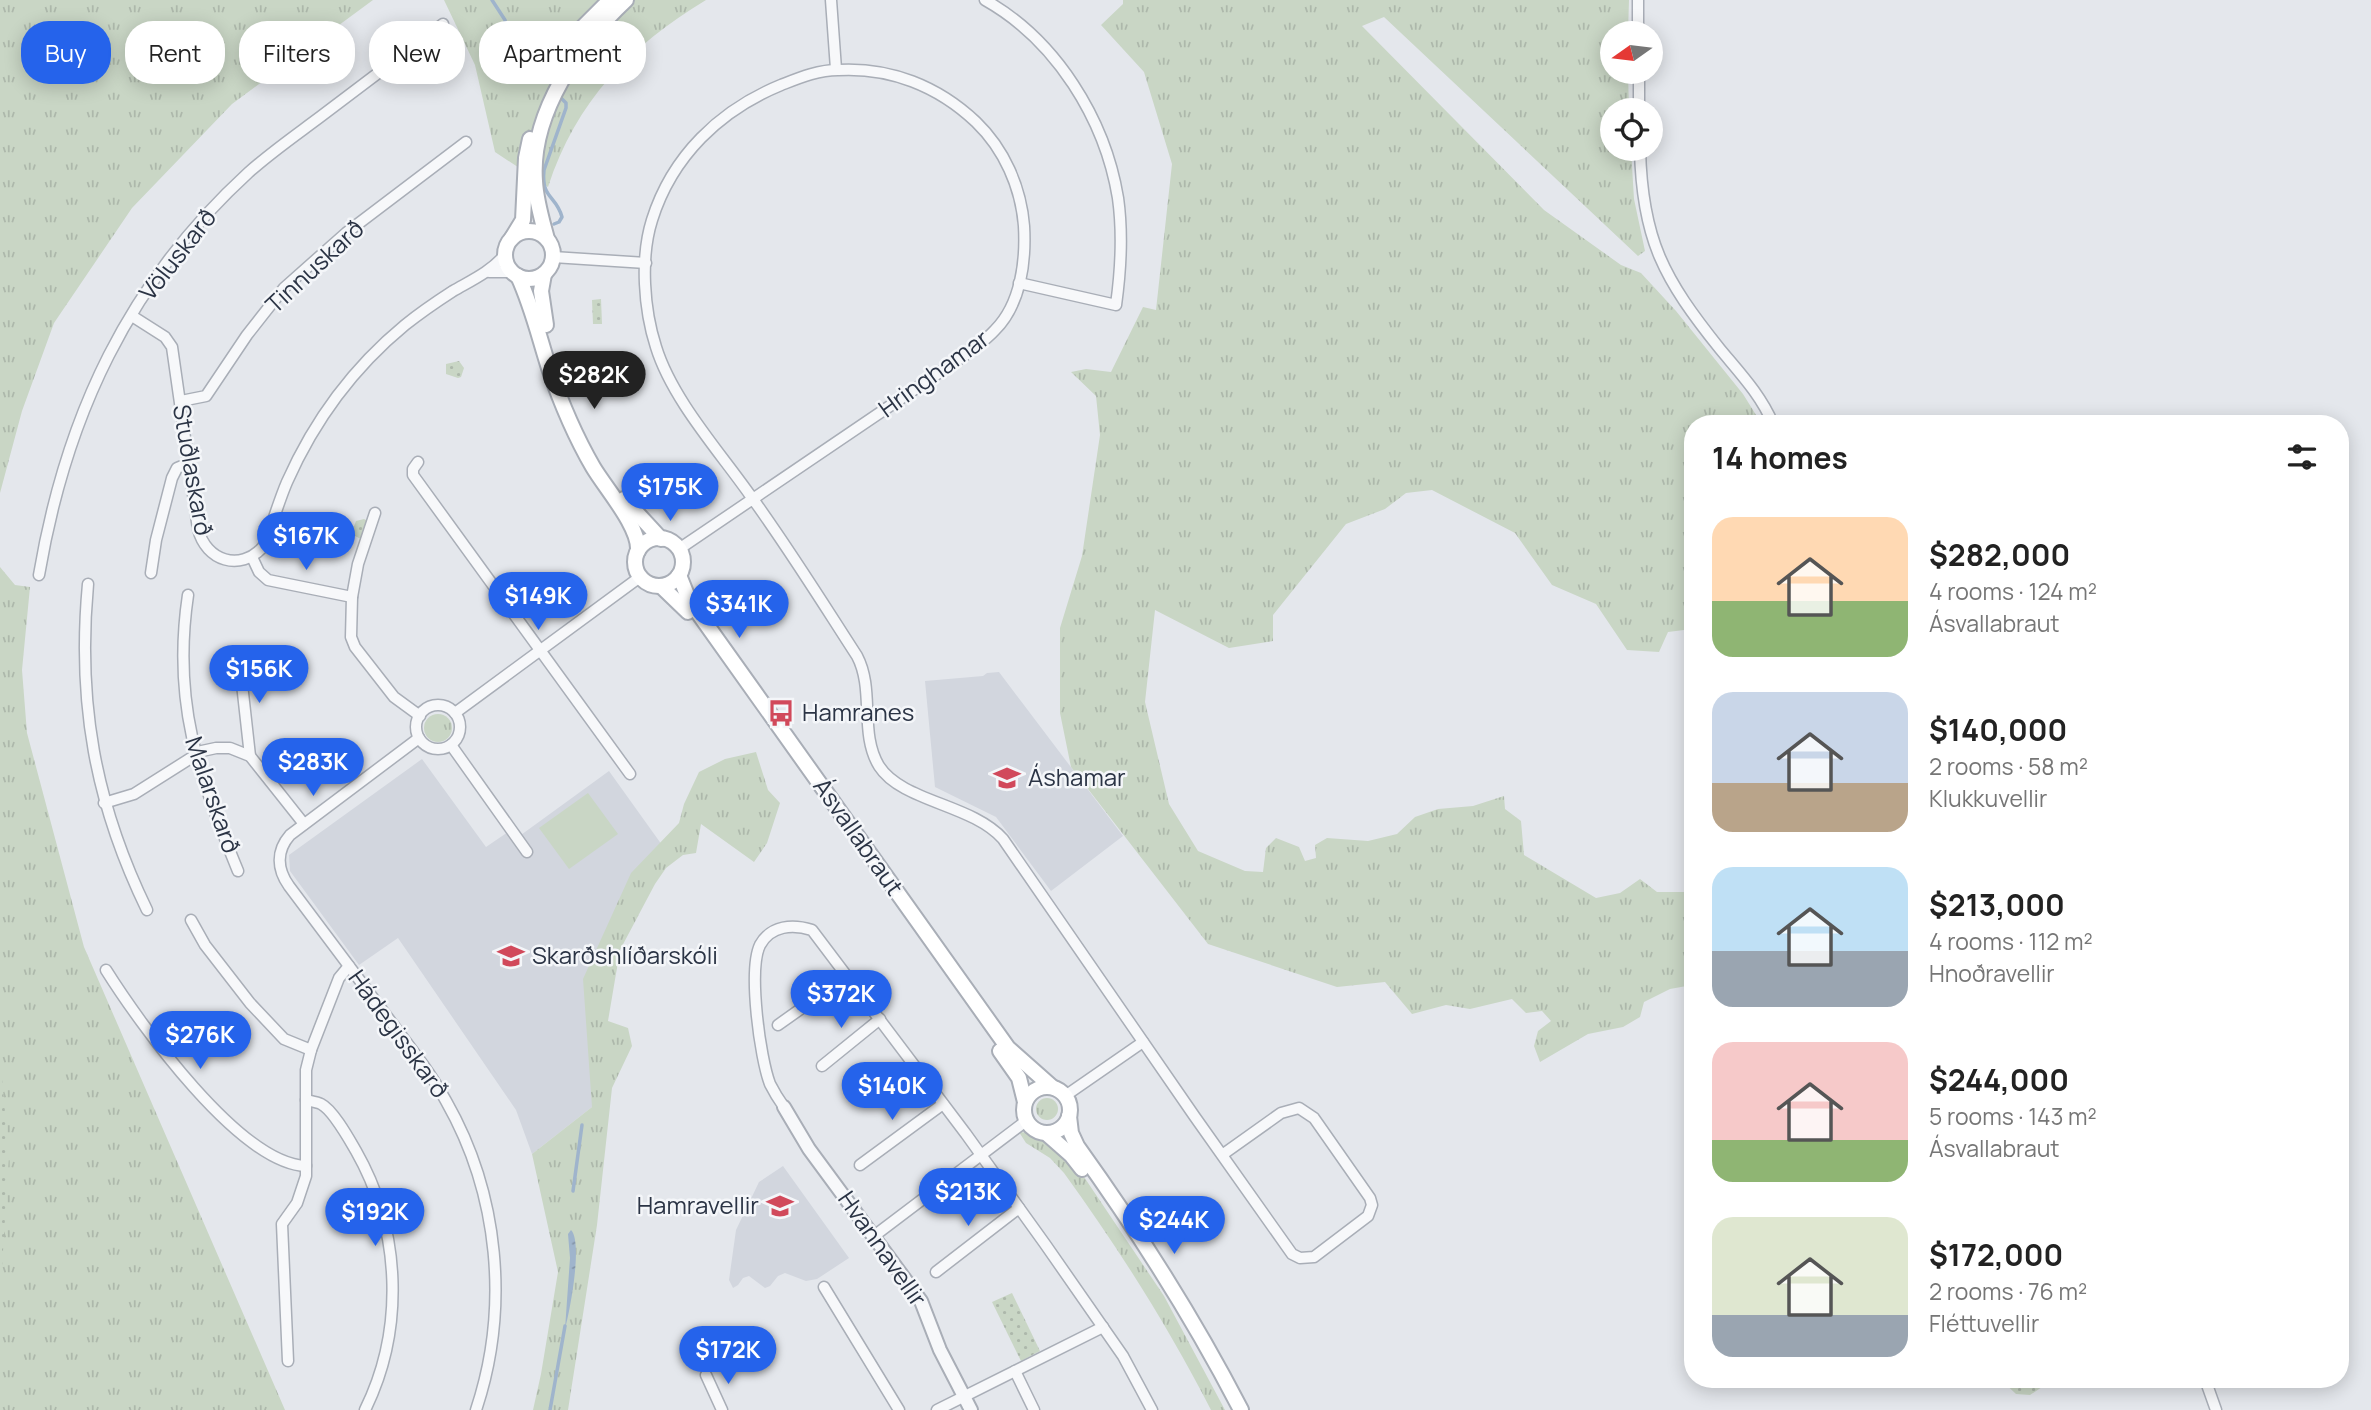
<!DOCTYPE html>
<meta charset="utf-8">
<style>
:root{--surface:#fff;--page:#f6f6f6;--text:#222;--muted:#767676;--accent:#2563eb}
body{margin:0;font-family:Manrope,sans-serif;background:var(--page);color:var(--text);height:100vh;display:flex;flex-direction:column;font-size:26px;white-space:nowrap}
*{box-sizing:border-box;margin:0}
p{font-size:23px;color:var(--muted)}
.icon{flex:none;width:38px;height:38px;fill:none;stroke:currentColor;stroke-width:2;stroke-linecap:round;stroke-linejoin:round}
.map{position:relative;flex:1;overflow:hidden}
.panel{position:absolute;left:1684px;top:415px;width:665px;height:973px;display:flex;flex-direction:column;background:var(--surface);border-radius:28px;box-shadow:0 4px 18px #0003}
.panel>*{flex:none}
.top-card{position:absolute;left:21px;top:21px;width:665px;height:63px;display:flex;gap:14px}
.needle{width:46px;rotate:256deg}
.fabs{position:absolute;left:1600px;top:21px;display:grid;gap:14px}
.fabs a{display:grid;place-items:center;width:63px;height:63px;border-radius:50%;background:var(--surface);box-shadow:0 4px 18px #0003;font-size:35px}
.price{position:absolute;translate:-50% -60px;padding:0 16px;border-radius:24px;background:var(--accent);color:#fff;font-size:23px;line-height:46px;filter:drop-shadow(0 2px 4px #0008)}
.price::after{content:'';position:absolute;left:50%;top:42px;width:21px;height:16px;margin-left:-10px;background:inherit;clip-path:polygon(0 0,100% 0,50% 100%)}
.price.active{background:#222;color:#fff}
ul{padding:0;list-style:none}
li{display:flex;align-items:center;gap:21px;height:175px;padding:0 28px}
li span{display:grid;place-items:center;flex:none;width:196px;height:140px;border-radius:21px;color:#555}
li>.icon{margin-inline-start:auto}
span .icon{width:84px;height:84px;fill:#fffc;stroke-width:1}
li b{font-size:30px}
h2{display:flex;justify-content:space-between;align-items:center;height:84px;padding:0 28px;font-size:30px}
.tag{padding:0 24px;border-radius:28px;background:var(--surface);box-shadow:0 4px 18px #0003;font-size:24px;line-height:63px}
.tag.active{background:var(--accent);color:#fff}
.map>svg:first-child{display:block}
.built{fill:#d2d6de}
.grass{fill:url(#grass-tufts)}
.park{fill:url(#park-dots)}
.pitch{fill:#c9d6c5}
.water{fill:url(#water-ripples)}
.lines{fill:none;stroke-linecap:round;stroke-linejoin:round}
.stream{stroke:#9fb4cc;stroke-width:3.5}
.minor-casing{stroke:#a9aeb7;stroke-width:13}
.tertiary-casing{stroke:#a9aeb7;stroke-width:16}
.secondary-casing{stroke:#a9aeb7;stroke-width:18}
.minor{stroke:#f7f8fa;stroke-width:10}
.tertiary{stroke:#f7f8fa;stroke-width:12}
.secondary{stroke:#fff;stroke-width:14}
.labels{text-anchor:middle;stroke-width:5;stroke-linejoin:round;paint-order:stroke}
.street-label{font-size:24px;fill:#2b3445;stroke:#f4f6f9}
.poi-label{font-size:24px;fill:#2b3445;stroke:#f4f6f9;text-anchor:start}
</style>
<div class="map">
<svg width="2371" height="1410" viewBox="0 0 2371 1410">
<defs>
<pattern id="grass-tufts" width="24" height="20" patternUnits="userSpaceOnUse" patternTransform="scale(1.75)"><rect width="24" height="20" fill="#c9d6c5"/><path d="M3 7l-1-3M5 7V3M7 7l1-3M15 17l-1-3M17 17v-4M19 17l1-3" fill="none" stroke="#adb8ab"/></pattern>
<pattern id="park-dots" width="8" height="8" patternUnits="userSpaceOnUse" patternTransform="scale(1.75)"><rect width="8" height="8" fill="#c9d6c5"/><path d="M2 2h.1M6 6h.1" fill="none" stroke="#adb8ab" stroke-width="1.8" stroke-linecap="round"/></pattern>
<pattern id="water-ripples" width="26" height="14" patternUnits="userSpaceOnUse" patternTransform="scale(1.75)"><rect width="26" height="14" fill="#9fb4cc"/><path d="M2 4q2-2 4 0t4 0M15 11q2-2 4 0t4 0" fill="none" stroke="#8293a7"/></pattern>
</defs>
<rect width="100%" height="100%" fill="#e4e7ec"/>
<!-- built -->
<g class="built">
<path d="M999 672 1123 836 1051 891 996 817 935 787 925 681 983 676 987 673Z"/>
<path d="M422 759 486 847 508 832 514 840 609 771 667 852 621 925 592 1107 532 1154 516 1110 398 938 359 965 290 871 289 855Z"/>
<path d="M783 1166 849 1258 817 1279 806 1281 785 1273 778 1276 770 1286 765 1288 749 1276 743 1278 738 1285 733 1288 729 1280 736 1230 759 1182Z"/>
</g>
<!-- grass -->
<g class="grass">
<path d="M0 0H373L232 104 132 208 54 323 22 411 0 493Z"/>
<path d="M444 0H706C630 46 576 101 548 187L495 152 475 65Z"/>
<path d="M1123 0H1629L1628 33H1612V72H1628L1629 110H1612V149H1631L1634 199 1645 251 1638 256 1384 17 1362 26 1544 210 1621 265 1641 273 1676 311 1743 394 1761 423 1692 424V629L1668 632 1659 652 1627 650 1596 604 1552 585 1515 533 1432 490 1406 493 1385 509 1346 524 1273 615V641L1229 648 1155 610 1145 702 1169 804 1198 851 1245 871 1263 872 1266 848 1276 838 1299 847 1305 861 1316 858 1315 845 1327 838 1368 841 1397 834 1415 817 1438 809 1473 806 1504 796 1505 809 1521 821 1524 855 1596 898 1620 893 1640 879 1657 892H1692V985L1670 989 1644 1002 1640 1017 1623 1027 1588 1034 1540 1062 1534 1046 1538 1031 1551 1021 1542 1011 1526 1013 1512 999 1470 1009 1446 1005 1412 1014 1385 982 1337 987 1208 944 1071 767 1060 713V628L1082 556 1100 435 1096 396 1071 372 1086 369 1111 372 1143 307 1156 310 1172 164 1144 72 1101 25 1123 4Z"/>
<path d="M0 567 15 585 30 587 22 670 27 733 84 947 285 1410H0Z"/>
<circle cx="438" cy="728" r="14"/>
<path d="M756 752 768 790 780 803 767 843 754 862 701 824 696 853 683 855 666 868 655 884 620 950 608 1021 628 1028 632 1046 612 1088 597 1225 568 1410H533L541 1374 558 1272 532 1154 592 1107 583 979 631 873 679 823 684 804 699 772 725 759Z"/>
<circle cx="1047" cy="1109" r="11"/>
<path d="M1019 1132 1030 1133 1047 1141 1076 1165 1164 1296 1225 1410H1211C1168 1326 1119 1249 1064 1173L1050 1158 1026 1143Z"/>
</g>
<!-- park -->
<g class="park">
<path d="M601 299 602 324H593L592 300Z"/>
<path d="M459 361 464 368 461 377 458 378 446 374V364Z"/>
<path d="M364 519 368 521 363 540 351 534 356 521Z"/>
<path d="M0 1056 9 1156 0 1299Z"/>
<path d="M1012 1293 1040 1351 1021 1361 992 1302Z"/>
<path d="M2000 1379H2054L2030 1395 2016 1394Z"/>
</g>
<!-- pitch -->
<path class="pitch" d="M588 793 618 834 569 869 539 828Z"/>
<!-- water -->
<path class="water" d="M571 1230C583 1242 570 1311 565 1329L570 1258 568 1234Z"/>
<g class="lines">
<!-- stream -->
<g class="stream">
<path d="M492 0 505 20 506 28 515 32 517 49 522 57"/>
<path d="M554 224 559 222 562 217C556 195 541 199 544 170L566 108V103L560 97"/>
<path d="M573 1191 582 1125"/>
<path d="M550 1410 565 1326"/>
</g>
<defs>
<g id="minor">
<path d="M831 0 836 69"/>
<path d="M985 0C1056 40 1105 119 1118 198 1123 234 1121 269 1116 305L1019 283"/>
<path d="M1638 0V33"/>
<path d="M1639 72V110"/>
<path d="M1640 149C1642 240 1664 279 1720 349 1739 372 1761 395 1773 424"/>
<path d="M553 257 646 263"/>
<path d="M489 272H513"/>
<path d="M132 316 165 337 172 347 198 529C206 561 240 572 263 547 272 526 278 503 287 482 314 421 354 367 405 325 420 313 436 302 453 291 472 280 490 272 505 255"/>
<path d="M181 401 206 396 247 335 284 288 346 233 466 142"/>
<path d="M418 462 413 469V475L630 774"/>
<path d="M375 513 358 564 352 597 351 637 355 647 394 697 420 716"/>
<path d="M679 549 968 353C977 346 987 339 995 330 1021 304 1026 261 1024 226 1021 187 1004 149 976 122 938 86 890 67 838 70 818 70 799 78 781 85 720 110 672 156 652 220 640 258 644 310 656 347 672 399 719 451 750 495 788 547 822 602 857 656 875 690 859 733 879 766 902 802 972 804 1003 839L1195 1117 1292 1254 1300 1258 1314 1257 1368 1216 1372 1205 1370 1198 1314 1118 1299 1108 1281 1113 1222 1155"/>
<path d="M252 557 259 572 268 580 352 597"/>
<path d="M151 573 156 540 172 478 177 468 189 463"/>
<path d="M39 575C66 416 128 283 248 173 270 153 296 135 320 117 361 86 402 55 443 24"/>
<path d="M88 584C77 702 95 803 147 910"/>
<path d="M188 595C172 702 198 773 238 871"/>
<path d="M239 657 250 756"/>
<circle cx="438" cy="727" r="22"/>
<path d="M455 713 640 577"/>
<path d="M419 738 290 835C276 851 277 869 289 886 321 928 353 971 385 1014 406 1042 429 1070 446 1101 499 1194 510 1308 476 1410"/>
<path d="M451 745 527 852"/>
<path d="M104 803 134 794 202 751 216 748H230L250 756 304 824"/>
<path d="M191 920 205 945 250 1003 284 1039 311 1050"/>
<path d="M106 970C140 1024 240 1164 306 1166"/>
<path d="M778 1025 847 976"/>
<path d="M822 1066 880 1019"/>
<path d="M1065 1096 1143 1042"/>
<path d="M306 1100C310 1101 317 1102 321 1104 333 1110 349 1139 356 1151 401 1230 405 1329 365 1410"/>
<path d="M784 1107C779 1100 774 1092 770 1084 760 1058 748 970 760 945 771 925 793 924 812 930L966 1134 1045 1244 1123 1356 1152 1410"/>
<path d="M860 1165 943 1104"/>
<path d="M874 1236 1026 1121"/>
<path d="M936 1272 1019 1208"/>
<path d="M824 1287 899 1410"/>
<path d="M288 1361 282 1224 297 1203 306 1176V1070L311 1050 339 978 349 966"/>
<path d="M1015 1371 1034 1410"/>
<path d="M706 1375 722 1410"/>
<path d="M2205 1379 2216 1410"/>
<path d="M937 1410 1103 1327"/>
</g>
<path id="tertiary" d="M784 1107 809 1149 921 1301 940 1350 971 1410"/>
<g id="secondary">
<path d="M554 74 582 28 610 0"/>
<circle cx="529" cy="255" r="24"/>
<path d="M512 238 523 220 526 158 530 139"/>
<path d="M547 239C542 220 536 201 535 181 530 113 579 44 626 0"/>
<path d="M544 274 541 291 546 325"/>
<path d="M518 276C532 306 539 337 549 368 561 403 575 436 593 467 606 489 640 527 638 551"/>
<path d="M624 499 661 539"/>
<circle cx="659" cy="562" r="24"/>
<path d="M679 575 689 600 1008 1048 1052 1087"/>
<path d="M661 586 688 612"/>
<path d="M1000 1051 1019 1078 1025 1102"/>
<circle cx="1047" cy="1110" r="23"/>
<path d="M1069 1116 1071 1133 1077 1146C1138 1231 1193 1317 1241 1410"/>
<path d="M1046 1133 1071 1155 1082 1169"/>
</g>
</defs>
<!-- minor casing -->
<use href="#minor" class="minor-casing"/>
<!-- tertiary casing -->
<use href="#tertiary" class="tertiary-casing"/>
<!-- secondary casing -->
<use href="#secondary" class="secondary-casing"/>
<!-- minor -->
<use href="#minor" class="minor"/>
<!-- tertiary -->
<use href="#tertiary" class="tertiary"/>
<!-- secondary -->
<use href="#secondary" class="secondary"/>
</g>
<!-- icons -->
<defs>
<symbol id="bus-bare" viewBox="-9 -9 18 18"><path d="M-5-6H5V4H4V6H2V4H-2V6H-4V4H-5ZM-3.5-4V0h7V-4ZM-3.5 1.2v1.5H-2V1.2ZM2 1.2v1.5H3.5V1.2Z" fill="#d1495b" stroke="#f4f6f9" stroke-width="2.5" paint-order="stroke"/></symbol>
<symbol id="school-bare" viewBox="-9 -9 18 18"><path d="M0-5L7-2L0 1L-7-2ZM-4 1L0 2.5L4 1V4Q0 6-4 4Z" fill="#d1495b" stroke="#f4f6f9" stroke-width="2.5" paint-order="stroke"/></symbol>
</defs>
<g fill-rule="evenodd">
<use href="#bus-bare" x="762" y="694" width="38" height="38"/>
<use href="#school-bare" x="988" y="759" width="38" height="38"/>
<use href="#school-bare" x="492" y="937" width="38" height="38"/>
<use href="#school-bare" x="761" y="1187" width="38" height="38"/>
</g>
<g class="labels">
<!-- street labels -->
<g class="street-label">
<text transform="translate(178 255) rotate(-52)" y="8">Völuskarð</text>
<text transform="translate(315 267) rotate(-43)" y="8">Tinnuskarð</text>
<text transform="translate(934 374) rotate(-36)" y="8">Hringhamar</text>
<text transform="translate(192 470) rotate(80)" y="8">Stuðlaskarð</text>
<text transform="translate(212 795) rotate(71)" y="8">Malarskarð</text>
<text transform="translate(858 837) rotate(55)" y="8">Ásvallabraut</text>
<text transform="translate(398 1034) rotate(54)" y="8">Hádegisskarð</text>
<text transform="translate(882 1249) rotate(55)" y="8">Hvannavellir</text>
</g>
<!-- poi labels -->
<g class="poi-label">
<text x="802" y="721">Hamranes</text>
<text x="1028" y="786">Áshamar</text>
<text x="532" y="964">Skarðshlíðarskóli</text>
<text x="759" y="1214" text-anchor="end">Hamravellir</text>
</g>
</g>
</svg>
<div class="fabs">
<a><svg class="needle" viewBox="-14 -14 28 28"><path d="M0-13l5 13h-10z" fill="#e53935"/><path d="M0 13l5-13h-10z" fill="#767676"/></svg></a>
<a><svg class="icon" aria-label="locate" viewBox="0 0 24 24"><circle cx="12" cy="12" r="6"/><path d="M12 2v4M12 18v4M2 12h4M18 12h4"/></svg></a>
</div>
<b class="price active" style="left:594px;top:411px">$282K</b>
<b class="price" style="left:670px;top:523px">$175K</b>
<b class="price" style="left:306px;top:572px">$167K</b>
<b class="price" style="left:538px;top:632px">$149K</b>
<b class="price" style="left:739px;top:640px">$341K</b>
<b class="price" style="left:259px;top:705px">$156K</b>
<b class="price" style="left:313px;top:798px">$283K</b>
<b class="price" style="left:841px;top:1030px">$372K</b>
<b class="price" style="left:200px;top:1071px">$276K</b>
<b class="price" style="left:892px;top:1122px">$140K</b>
<b class="price" style="left:968px;top:1228px">$213K</b>
<b class="price" style="left:375px;top:1248px">$192K</b>
<b class="price" style="left:1174px;top:1256px">$244K</b>
<b class="price" style="left:728px;top:1386px">$172K</b>
<div class="top-card">
<a class="tag active">Buy</a>
<a class="tag">Rent</a>
<a class="tag">Filters</a>
<a class="tag">New</a>
<a class="tag">Apartment</a>
</div>
<section class="panel">
<h2>14 homes<svg class="icon" aria-label="filters" viewBox="0 0 24 24"><path d="M4 7h16M4 17h16"/><circle cx="9" cy="7" r="2"/><circle cx="15" cy="17" r="2"/></svg></h2>
<ul>
<li><span style="background:linear-gradient(#ffd9b3 60%,#8fb573 0)"><svg class="icon" aria-label="home" viewBox="0 0 24 24"><path d="M3 11l9-7 9 7M6 9v11h12V9"/></svg></span><div><b>$282,000</b><p>4 rooms · 124 m²</p><p>Ásvallabraut</p></div></li>
<li><span style="background:linear-gradient(#c9d6e8 65%,#b9a48a 0)"><svg class="icon" aria-label="home" viewBox="0 0 24 24"><path d="M3 11l9-7 9 7M6 9v11h12V9"/></svg></span><div><b>$140,000</b><p>2 rooms · 58 m²</p><p>Klukkuvellir</p></div></li>
<li><span style="background:linear-gradient(#bfe0f5 60%,#9aa5b1 0)"><svg class="icon" aria-label="home" viewBox="0 0 24 24"><path d="M3 11l9-7 9 7M6 9v11h12V9"/></svg></span><div><b>$213,000</b><p>4 rooms · 112 m²</p><p>Hnoðravellir</p></div></li>
<li><span style="background:linear-gradient(#f6c9c9 70%,#8fb573 0)"><svg class="icon" aria-label="home" viewBox="0 0 24 24"><path d="M3 11l9-7 9 7M6 9v11h12V9"/></svg></span><div><b>$244,000</b><p>5 rooms · 143 m²</p><p>Ásvallabraut</p></div></li>
<li><span style="background:linear-gradient(#dfe7d0 70%,#9aa5b1 0)"><svg class="icon" aria-label="home" viewBox="0 0 24 24"><path d="M3 11l9-7 9 7M6 9v11h12V9"/></svg></span><div><b>$172,000</b><p>2 rooms · 76 m²</p><p>Fléttuvellir</p></div></li>
</ul>
</section>
</div>
